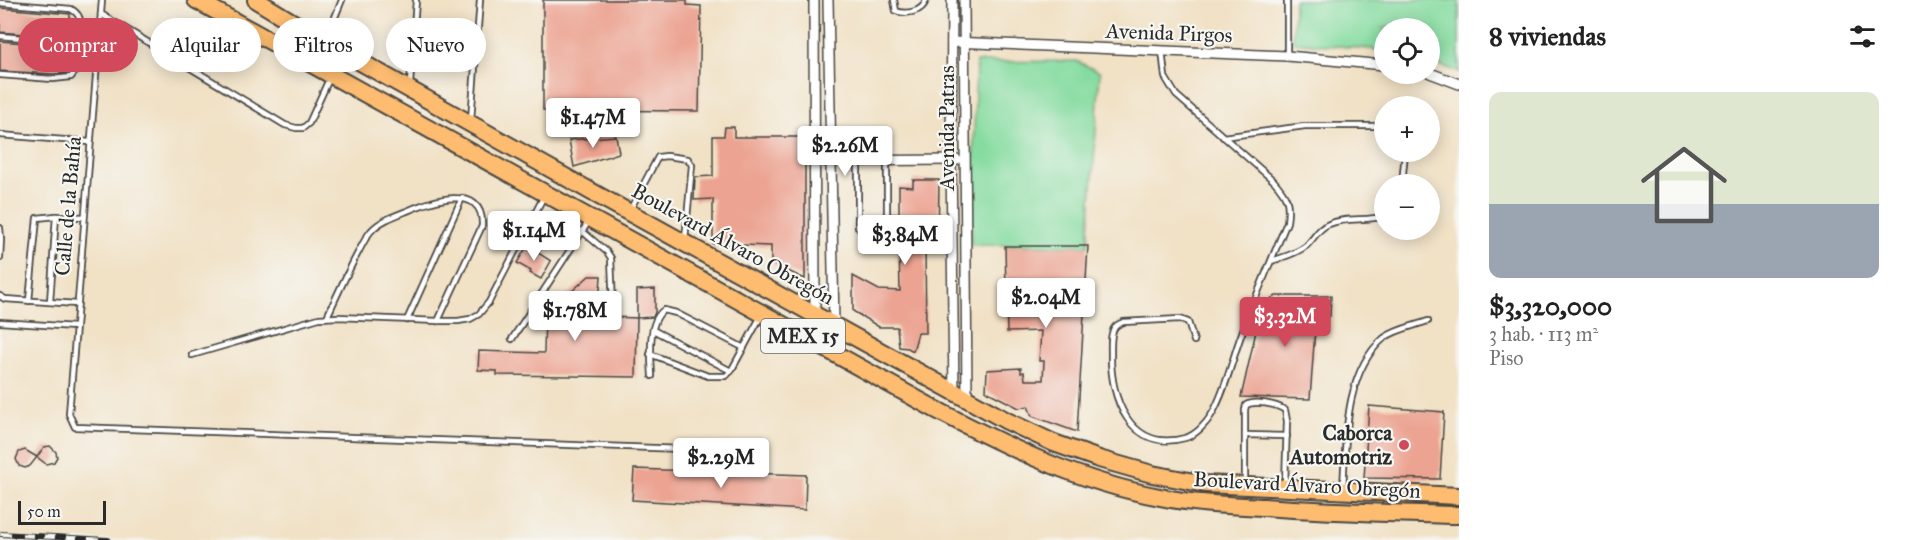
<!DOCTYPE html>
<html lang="es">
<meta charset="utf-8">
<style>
:root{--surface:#fff;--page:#f6f6f6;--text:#222;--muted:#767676;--accent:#d1495b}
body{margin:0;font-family:"IM FELL Great Primer",serif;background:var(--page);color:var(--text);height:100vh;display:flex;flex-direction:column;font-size:22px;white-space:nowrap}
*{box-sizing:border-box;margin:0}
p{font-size:20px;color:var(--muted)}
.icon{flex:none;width:33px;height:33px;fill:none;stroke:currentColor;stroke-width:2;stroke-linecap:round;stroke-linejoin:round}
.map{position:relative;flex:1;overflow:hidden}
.details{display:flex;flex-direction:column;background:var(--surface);width:450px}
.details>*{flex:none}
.banner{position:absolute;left:18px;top:18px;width:570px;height:54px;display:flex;gap:12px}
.controls{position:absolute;left:1374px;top:18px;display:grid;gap:12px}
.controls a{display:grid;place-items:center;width:66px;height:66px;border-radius:50%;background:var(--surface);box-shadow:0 3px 15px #0003;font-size:30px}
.scale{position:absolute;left:18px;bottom:15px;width:88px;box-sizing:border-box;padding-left:6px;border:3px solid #2b2b2b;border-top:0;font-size:16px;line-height:21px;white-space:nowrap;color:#2b2b2b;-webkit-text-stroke:4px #f6f6f2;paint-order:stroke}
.price{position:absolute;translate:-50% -51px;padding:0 14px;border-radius:6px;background:#fff;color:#222;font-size:20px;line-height:39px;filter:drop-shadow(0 2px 3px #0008)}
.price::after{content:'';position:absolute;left:50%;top:36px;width:18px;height:14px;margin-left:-9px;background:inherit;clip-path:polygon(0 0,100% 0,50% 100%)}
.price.active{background:var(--accent);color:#fff}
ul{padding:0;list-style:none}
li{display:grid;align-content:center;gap:12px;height:318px;padding:0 30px}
li span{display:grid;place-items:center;height:186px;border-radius:12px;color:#555}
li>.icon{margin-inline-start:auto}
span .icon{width:108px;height:108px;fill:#fffc;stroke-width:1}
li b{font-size:26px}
h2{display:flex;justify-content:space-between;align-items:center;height:72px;padding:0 30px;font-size:26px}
.chip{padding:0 21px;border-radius:27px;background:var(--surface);box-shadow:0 3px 15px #0003;font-size:21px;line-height:54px}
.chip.active{background:var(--accent);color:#fff}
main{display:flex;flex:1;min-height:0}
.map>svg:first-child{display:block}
.green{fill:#86dca0;stroke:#588466;stroke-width:1.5}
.building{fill:#eca391}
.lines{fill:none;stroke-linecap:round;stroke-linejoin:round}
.service-casing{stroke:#494642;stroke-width:8}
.minor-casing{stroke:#494642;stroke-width:12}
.trunk-casing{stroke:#494642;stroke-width:20}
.service{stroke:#fff;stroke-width:4.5}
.minor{stroke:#fff;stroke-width:9}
.trunk{stroke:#fdbc70;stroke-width:16}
.rail-casing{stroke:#2b2b2b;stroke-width:6}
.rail{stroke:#f6f6f2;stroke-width:4;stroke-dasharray:11;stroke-linecap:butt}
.poi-dot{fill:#d1495b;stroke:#f6f6f2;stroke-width:2}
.labels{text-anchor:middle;stroke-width:4.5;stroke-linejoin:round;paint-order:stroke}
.shield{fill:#f6f6f2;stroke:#686867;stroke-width:1.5}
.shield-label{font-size:20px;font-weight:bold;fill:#2b2b2b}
.street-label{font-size:21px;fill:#2b2b2b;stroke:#f6f6f2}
.poi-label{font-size:21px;font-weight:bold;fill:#2b2b2b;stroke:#f6f6f2;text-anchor:end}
</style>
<main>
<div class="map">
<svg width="1459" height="540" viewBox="0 0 1459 540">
<rect width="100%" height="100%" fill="#f6f6f2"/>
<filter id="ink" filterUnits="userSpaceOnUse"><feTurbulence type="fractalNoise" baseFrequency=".0167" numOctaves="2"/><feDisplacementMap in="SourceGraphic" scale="12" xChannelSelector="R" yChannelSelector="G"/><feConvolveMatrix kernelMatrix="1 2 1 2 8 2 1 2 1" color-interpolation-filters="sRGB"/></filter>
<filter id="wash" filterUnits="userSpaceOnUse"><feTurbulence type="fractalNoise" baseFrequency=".008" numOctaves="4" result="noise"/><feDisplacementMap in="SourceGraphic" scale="24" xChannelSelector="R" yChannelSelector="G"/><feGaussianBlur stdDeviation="1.35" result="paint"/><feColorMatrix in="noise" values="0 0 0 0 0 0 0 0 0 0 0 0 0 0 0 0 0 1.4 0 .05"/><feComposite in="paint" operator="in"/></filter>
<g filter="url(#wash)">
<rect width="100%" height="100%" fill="#f1e1c5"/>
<!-- green -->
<g class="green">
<path d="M1294 0H1459V72L1430 62V28H1384V52L1371 49 1293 42Z"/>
<path d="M1076 61 1100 72 1088 246 971 245 976 62Z"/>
</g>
<g id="blocks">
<!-- building -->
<g class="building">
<path d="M543 0H687V5L701 6 699 111 543 110Z"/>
<path d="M0 8 70 14 69 38 0 32Z"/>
<path d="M0 41 70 47 68 73 53 74 0 71Z"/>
<path d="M725 127H734V137H805V279L771 263V246L713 244V199L694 200 695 177 713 176V136H724Z"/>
<path d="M616 136 619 153 574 167 569 140Z"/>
<path d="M913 180H939L938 246H925L926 333H918L913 351 908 348 899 347 897 327H879L853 311V276L879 290 900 291 899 246H889L891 214H899V186L913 187Z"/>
<path d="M527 246 551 261 541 279 530 273 531 271 517 263Z"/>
<path d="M1005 246H1088L1077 432 1032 416 1028 406 1019 408 986 391 987 370 1021 368V373L1024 372 1025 380H1043L1044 361H1039L1041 331 1007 332Z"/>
<path d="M589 276H601L599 304 607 309 609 317 637 318 636 377 497 375V371L478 370 479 351 544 353 545 315Z"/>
<path d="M655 289V312L653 317 637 318V290Z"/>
<path d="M1276 296H1331L1330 316H1316L1310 399 1241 397 1262 305Z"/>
<path d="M1369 406 1444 412 1440 479 1364 478Z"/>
<path d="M50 446 56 452 57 457 54 462 46 464 37 457 44 447Z"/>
<path d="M25 450 37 457 30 466 25 468 19 466 16 459 19 452Z"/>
<path d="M634 469 806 475 805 510 632 500Z"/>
</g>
</g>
</g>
<g filter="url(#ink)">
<use href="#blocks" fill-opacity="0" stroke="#494642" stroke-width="1.5"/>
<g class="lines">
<defs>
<g id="service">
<path d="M102 0 69 414 75 427 710 450"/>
<path d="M894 0 896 11C906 15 923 12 926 0"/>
<path d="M0 3 71 9C78 13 80 17 81 25L78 68 71 77 53 79 0 75"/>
<path d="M101 14 285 125 296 128H303L309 123 330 77"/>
<path d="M0 36 80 43"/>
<path d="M326 39 342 0"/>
<path d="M1162 50 1165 77 1176 95 1274 181C1287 196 1290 202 1287 222 1272 259 1256 295 1242 333 1232 359 1226 390 1212 414 1206 424 1196 435 1185 438 1130 453 1110 398 1111 354 1111 346 1110 333 1115 327 1117 324 1120 324 1123 322L1180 319 1188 322 1194 341"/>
<path d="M1287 56V0"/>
<path d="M410 84 416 0"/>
<path d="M471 120 480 0"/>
<path d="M0 135 90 142"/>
<path d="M1223 137 1305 126H1384"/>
<path d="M858 161V227L864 233H881L886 229 887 226V161"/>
<path d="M1402 184 1405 152"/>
<path d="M631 208 658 157 667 156 688 159 692 165 685 240"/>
<path d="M0 228 1 239 0 258"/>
<path d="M582 231 607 252 611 258 613 306"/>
<path d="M1272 261C1283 257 1296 254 1306 246 1314 239 1318 228 1329 224 1347 216 1367 222 1384 216"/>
<path d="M0 296 5 299 77 304"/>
<path d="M29 301 37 218 56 216 84 217"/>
<path d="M50 302 56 216"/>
<path d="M327 317C337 295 347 273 359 251 362 245 366 237 371 231 380 221 394 216 407 211 430 201 484 182 482 226L438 321"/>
<path d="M407 320 462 198"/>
<path d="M0 322 75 327"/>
<path d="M653 330 731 371"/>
<path d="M512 339 589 221"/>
<path d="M650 354 708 376H726L731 371 761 316"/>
<path d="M192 355 319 318 338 317 438 321H458L470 319 479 314 489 302 544 196"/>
<path d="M652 376C651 358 647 321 664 310L676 313 744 348"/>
<path d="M1245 435 1287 436"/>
<path d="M1245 484V410L1246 405C1255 400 1276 404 1285 410L1287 421 1285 485"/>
<path d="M1343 488C1346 441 1344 372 1384 338 1396 329 1414 326 1428 321"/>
</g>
<g id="minor">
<path d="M952 0 951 160 954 392"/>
<path d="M964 0 967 399"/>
<path d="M952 42 1287 56 1384 65"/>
<path d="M1430 73 1459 84"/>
<path d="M815 161 957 160"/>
<path d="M807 339 815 315 814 0"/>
<path d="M827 350 834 325 828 0"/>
</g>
<g id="trunk">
<path d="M196 0 933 408C1005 446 1079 482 1160 497 1194 504 1229 505 1264 507 1329 512 1394 513 1459 515"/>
<path d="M256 0 325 42 592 192 1007 421 1054 443 1099 459 1152 474 1205 484 1459 496"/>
</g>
</defs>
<!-- service casing -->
<use href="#service" class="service-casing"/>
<!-- minor casing -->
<use href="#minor" class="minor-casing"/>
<!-- trunk casing -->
<use href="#trunk" class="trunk-casing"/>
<!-- service -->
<use href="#service" class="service"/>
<!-- minor -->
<use href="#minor" class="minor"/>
<!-- trunk -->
<use href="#trunk" class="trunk"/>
<defs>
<path id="rail" d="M0 534 108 540"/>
</defs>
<!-- rail casing -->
<use href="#rail" class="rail-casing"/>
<!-- rail -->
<use href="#rail" class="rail"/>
</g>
</g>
<!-- markers -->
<circle class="poi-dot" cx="1404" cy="445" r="6"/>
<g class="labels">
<!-- shield labels -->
<rect class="shield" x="761" y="319" width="84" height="34" rx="4.5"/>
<g class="shield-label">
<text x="803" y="343">MEX 15</text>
</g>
<!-- street labels -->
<g class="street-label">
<text transform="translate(1169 33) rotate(2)" y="7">Avenida Pirgos</text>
<text transform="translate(947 128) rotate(-90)" y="7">Avenida Patras</text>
<text transform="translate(68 206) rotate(-85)" y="7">Calle de la Bahía</text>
<text transform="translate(733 244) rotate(29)" y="7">Boulevard Álvaro Obregón</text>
<text transform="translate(1307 485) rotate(3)" y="7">Boulevard Álvaro Obregón</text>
</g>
<!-- poi labels -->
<g class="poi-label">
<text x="1392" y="440">Caborca<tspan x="1392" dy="24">Automotriz</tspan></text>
</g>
</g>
</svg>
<div class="controls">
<a><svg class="icon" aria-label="locate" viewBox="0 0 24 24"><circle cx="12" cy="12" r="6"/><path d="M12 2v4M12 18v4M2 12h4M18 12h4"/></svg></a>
<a>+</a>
<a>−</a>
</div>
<div class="scale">50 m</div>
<b class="price" style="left:593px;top:149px">$1.47M</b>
<b class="price" style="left:845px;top:177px">$2.26M</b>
<b class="price" style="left:534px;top:262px">$1.14M</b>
<b class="price" style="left:905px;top:266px">$3.84M</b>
<b class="price" style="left:1046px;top:329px">$2.04M</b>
<b class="price" style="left:575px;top:342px">$1.78M</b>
<b class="price active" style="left:1285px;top:348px">$3.32M</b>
<b class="price" style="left:721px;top:489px">$2.29M</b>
<div class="banner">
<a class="chip active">Comprar</a>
<a class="chip">Alquilar</a>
<a class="chip">Filtros</a>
<a class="chip">Nuevo</a>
</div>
</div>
<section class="details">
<h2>8 viviendas<svg class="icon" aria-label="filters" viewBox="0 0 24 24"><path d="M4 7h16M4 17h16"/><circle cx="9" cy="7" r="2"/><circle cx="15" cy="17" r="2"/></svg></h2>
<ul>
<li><span style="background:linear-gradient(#dfe7d0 60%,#9aa5b1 0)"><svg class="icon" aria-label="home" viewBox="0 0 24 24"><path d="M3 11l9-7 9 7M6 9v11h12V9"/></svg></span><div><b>$3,320,000</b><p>3 hab. · 113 m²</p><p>Piso</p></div></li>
</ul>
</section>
</main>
